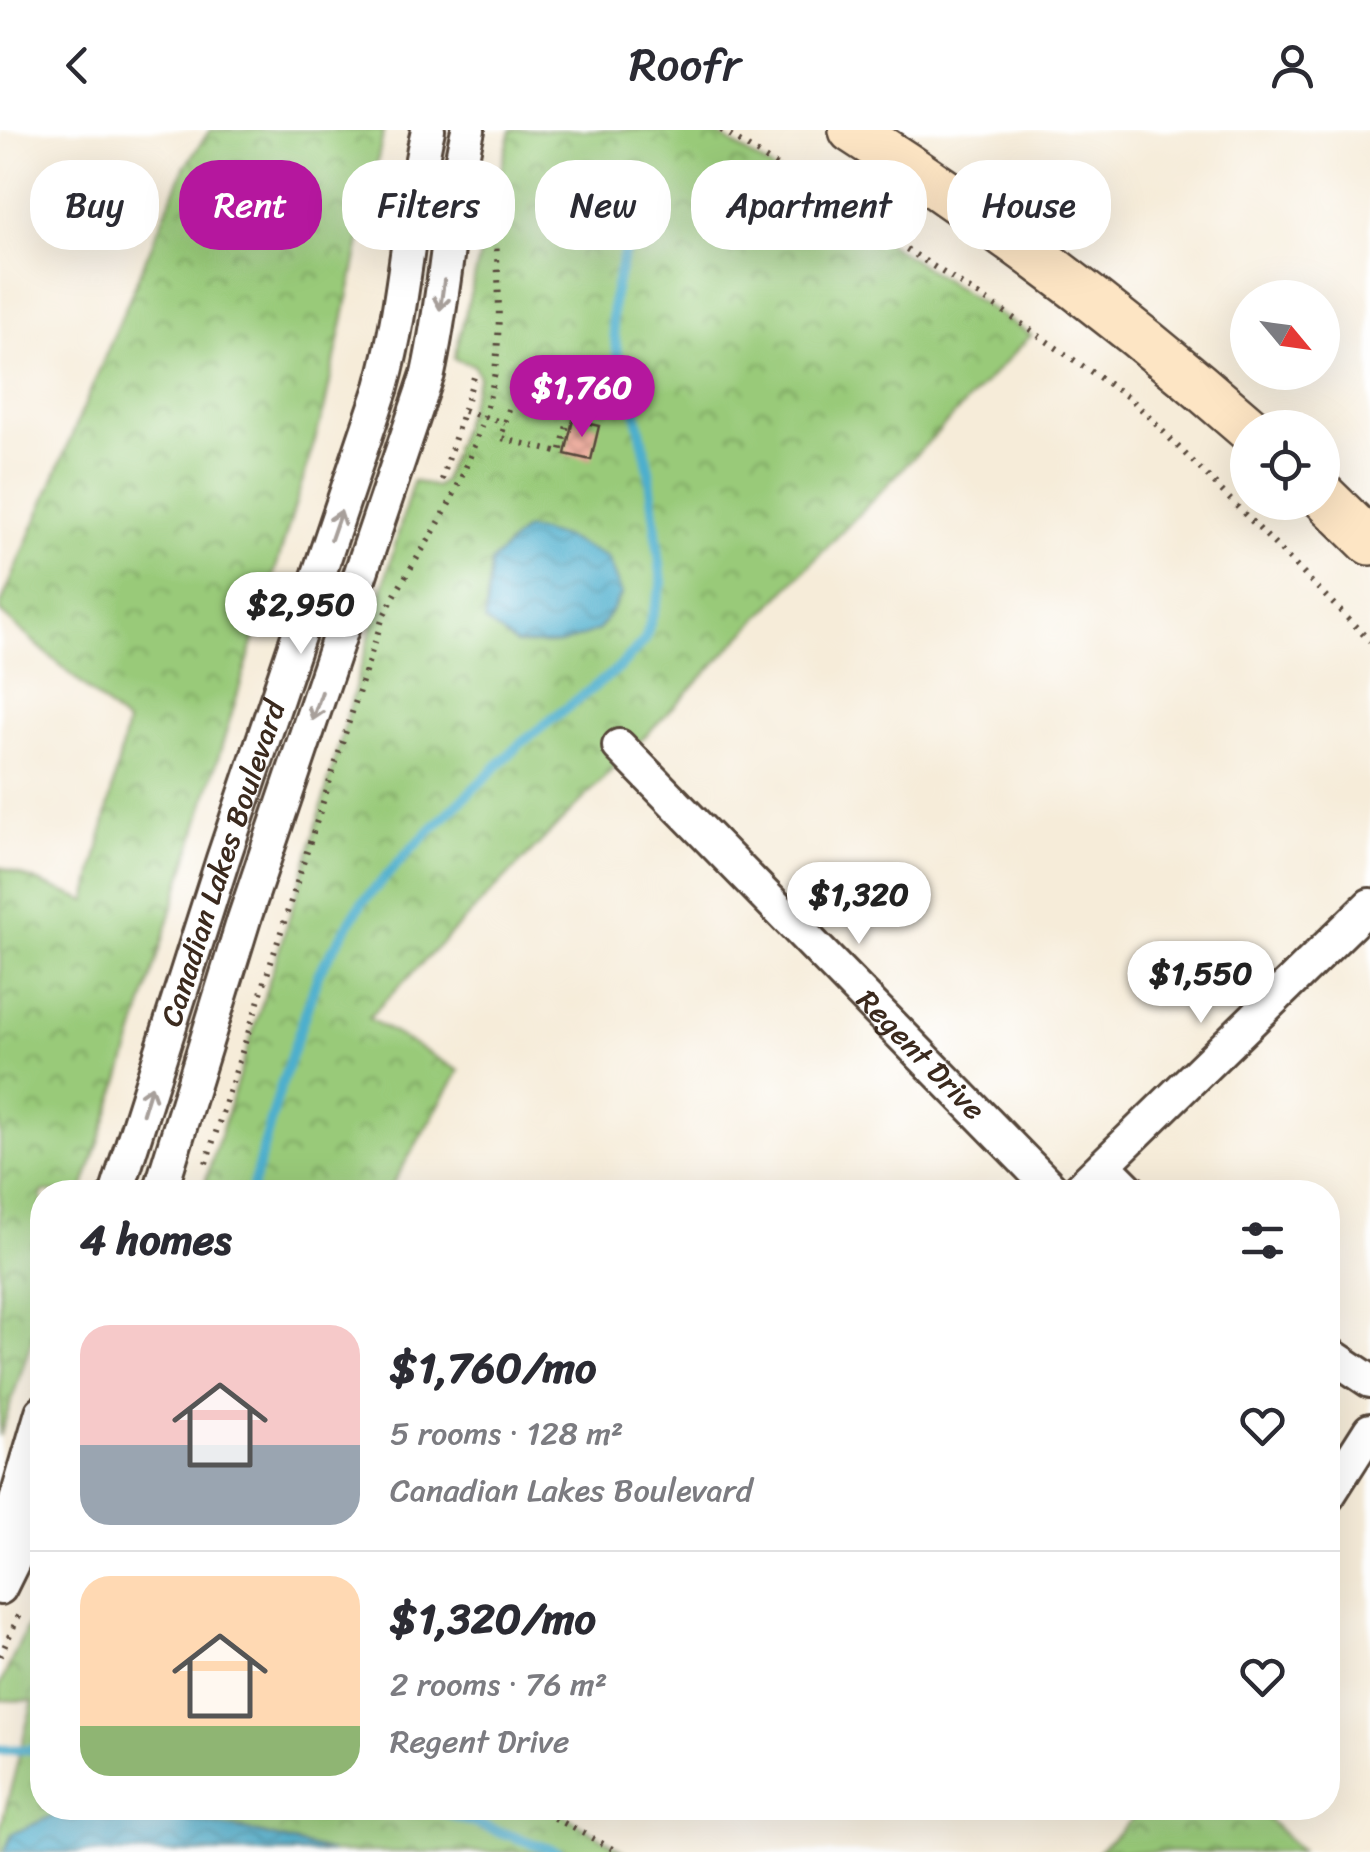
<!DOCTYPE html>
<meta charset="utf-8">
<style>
:root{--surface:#fff;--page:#f2f2f3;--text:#2b2b33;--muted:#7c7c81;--line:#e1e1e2;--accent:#b5179e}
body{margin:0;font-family:Sriracha,sans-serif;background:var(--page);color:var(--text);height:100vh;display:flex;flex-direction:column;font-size:38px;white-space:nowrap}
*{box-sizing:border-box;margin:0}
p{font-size:32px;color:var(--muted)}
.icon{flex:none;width:55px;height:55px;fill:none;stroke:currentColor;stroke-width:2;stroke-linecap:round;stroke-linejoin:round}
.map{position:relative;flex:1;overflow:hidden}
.drawer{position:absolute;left:30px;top:1050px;width:1310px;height:640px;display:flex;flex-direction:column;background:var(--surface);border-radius:40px;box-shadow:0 10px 40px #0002}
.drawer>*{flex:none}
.banner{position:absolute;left:30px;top:30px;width:1310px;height:90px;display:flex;gap:20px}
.needle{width:65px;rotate:119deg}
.buttons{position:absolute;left:1230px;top:150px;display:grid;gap:20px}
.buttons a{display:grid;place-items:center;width:110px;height:110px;border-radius:50%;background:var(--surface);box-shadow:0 10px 40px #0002;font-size:50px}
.price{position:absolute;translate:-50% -85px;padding:0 22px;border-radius:35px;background:#fff;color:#222;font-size:32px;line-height:65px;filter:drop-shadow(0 2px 5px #0008)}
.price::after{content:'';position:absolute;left:50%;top:60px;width:30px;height:22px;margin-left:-15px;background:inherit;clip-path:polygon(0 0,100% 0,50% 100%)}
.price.current{background:var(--accent);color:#fff}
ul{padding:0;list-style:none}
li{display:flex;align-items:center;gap:30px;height:250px;padding:0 50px}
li+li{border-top:2px solid var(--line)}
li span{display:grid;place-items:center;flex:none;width:280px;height:200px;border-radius:30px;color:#555}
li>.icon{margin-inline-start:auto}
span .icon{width:120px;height:120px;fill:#fffc;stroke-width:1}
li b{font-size:42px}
h2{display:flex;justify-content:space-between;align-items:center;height:120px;padding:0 50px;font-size:42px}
.tag{padding:0 35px;border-radius:40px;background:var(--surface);box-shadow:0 10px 40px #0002;font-size:35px;line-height:90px}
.tag.current{background:var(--accent);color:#fff}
header{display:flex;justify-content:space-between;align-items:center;height:130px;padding:0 50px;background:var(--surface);font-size:45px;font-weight:600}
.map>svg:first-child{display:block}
.park{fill:url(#park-crowns);stroke:#6a7a4c;stroke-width:2.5}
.water{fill:url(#water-waves);stroke:#446c76;stroke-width:2.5}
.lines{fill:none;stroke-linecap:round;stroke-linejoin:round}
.stream{stroke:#4eafcd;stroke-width:10}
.building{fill:url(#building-cross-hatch)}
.street-casing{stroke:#57473a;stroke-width:38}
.secondary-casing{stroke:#57473a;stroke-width:50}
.path{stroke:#57473a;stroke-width:6;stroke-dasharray:2.5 8;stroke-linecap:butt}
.street{stroke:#fff;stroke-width:32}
.secondary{stroke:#fde5c4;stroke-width:45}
.oneway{stroke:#a79f9a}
.labels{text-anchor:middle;stroke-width:10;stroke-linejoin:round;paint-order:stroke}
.street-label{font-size:30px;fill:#3b2a1e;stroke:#fff}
</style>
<header><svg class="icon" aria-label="back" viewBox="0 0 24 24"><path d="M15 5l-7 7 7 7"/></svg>Roofr<svg class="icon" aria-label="person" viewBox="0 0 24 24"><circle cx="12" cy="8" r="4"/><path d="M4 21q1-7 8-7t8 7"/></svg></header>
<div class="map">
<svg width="1370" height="1722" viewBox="0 0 1370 1722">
<defs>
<pattern id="park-crowns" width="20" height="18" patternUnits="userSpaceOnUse" patternTransform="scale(2.5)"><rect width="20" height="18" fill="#99ca79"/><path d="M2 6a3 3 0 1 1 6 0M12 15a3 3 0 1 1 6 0" fill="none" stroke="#7ea463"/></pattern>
<pattern id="water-waves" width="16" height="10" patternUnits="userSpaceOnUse" patternTransform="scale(2.5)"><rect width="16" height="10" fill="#4eafcd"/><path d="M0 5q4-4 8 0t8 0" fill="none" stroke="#428fa6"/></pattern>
<pattern id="building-cross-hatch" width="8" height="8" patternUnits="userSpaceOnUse" patternTransform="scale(2.5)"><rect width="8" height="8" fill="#efb1a3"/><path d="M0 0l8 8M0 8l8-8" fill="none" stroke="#ce988c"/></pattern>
</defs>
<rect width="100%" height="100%" fill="#fff"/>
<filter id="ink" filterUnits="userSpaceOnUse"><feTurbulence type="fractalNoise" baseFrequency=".01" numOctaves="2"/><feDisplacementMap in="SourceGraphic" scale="20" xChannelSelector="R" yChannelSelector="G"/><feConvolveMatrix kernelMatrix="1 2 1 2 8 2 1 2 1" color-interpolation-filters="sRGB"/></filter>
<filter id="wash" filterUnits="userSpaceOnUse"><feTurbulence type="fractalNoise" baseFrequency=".0048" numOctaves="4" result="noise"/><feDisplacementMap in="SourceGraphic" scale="40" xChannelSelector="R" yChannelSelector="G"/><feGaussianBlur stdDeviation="2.25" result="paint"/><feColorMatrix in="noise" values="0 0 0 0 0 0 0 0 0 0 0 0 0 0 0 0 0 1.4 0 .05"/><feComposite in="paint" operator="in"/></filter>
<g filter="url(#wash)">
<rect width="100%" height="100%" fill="#f6ecd9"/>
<!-- park -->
<g class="park">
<path d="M210 0H384L324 280 122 944 82 1062H42V1179L0 1306V737L87 771 127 594 0 482V477L184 38Z"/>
<path d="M511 0H711L1031 205 655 596 368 888 459 941 388 1062H202L302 747 413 351 436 357 443 351 479 246 474 235 454 229Z"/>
<path d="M42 1464V1678H552L625 1722H0V1701L33 1571 0 1570V1556Z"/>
<path d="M1143 1678H1257L1301 1722H1098Z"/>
</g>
<!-- water -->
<g class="water">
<path d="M525 399 564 407 607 428 622 464 599 500 561 514H516L485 491 491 432Z"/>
<path d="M54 1685 169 1686 254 1702 332 1722H4L12 1704Z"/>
</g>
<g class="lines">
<!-- stream -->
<g class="stream">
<path d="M251 1062 279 962 319 842 361 774 411 719 521 613 620 537 645 510 662 453 649 340 636 281 620 239 612 191 613 169 622 131 642 69"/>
<path d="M0 1620 42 1619"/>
<path d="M431 1678 558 1722"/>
</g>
</g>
<g id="blocks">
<!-- building -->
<path class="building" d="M573 290 599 296 591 330 565 324Z"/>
</g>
</g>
<g filter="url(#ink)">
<use href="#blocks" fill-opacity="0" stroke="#57473a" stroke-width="2.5"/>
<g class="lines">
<defs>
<g id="street">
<path id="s1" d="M619 616 1055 1062"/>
<path d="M1104 1035 1131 1062"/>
<path id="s2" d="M117 1062 223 729 382 257C406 172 408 85 428 0"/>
<path d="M160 1062 244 789 428 244C446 163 449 80 468 0"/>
<path d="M1076 1062 1370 775"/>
<path d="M1328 1223 1370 1251"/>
<path d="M1328 1366 1370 1300"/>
<path d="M0 1426 42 1282"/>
<path d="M0 1458 42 1373"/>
</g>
<g id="secondary">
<path d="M852 0C992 90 1123 188 1248 298"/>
<path d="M1322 365 1370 412"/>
</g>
</defs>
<!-- street casing -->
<use href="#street" class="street-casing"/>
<!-- secondary casing -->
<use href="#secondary" class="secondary-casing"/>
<!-- path -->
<g class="path">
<path d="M721 0 1003 181 1132 270 1370 511"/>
<path d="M509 279 501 308 560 323 568 291"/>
<path d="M464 281 505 293"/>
<path d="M442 350 474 247"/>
<path d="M206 1033 382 490C402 447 430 412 451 370 468 336 493 270 496 232 503 173 495 113 493 55"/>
<path d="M0 1526 20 1483"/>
<path d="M536 1678 618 1722"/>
</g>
<!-- street -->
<use href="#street" class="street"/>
<!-- secondary -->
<use href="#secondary" class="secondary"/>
</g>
<!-- one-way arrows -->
<defs><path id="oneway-shaft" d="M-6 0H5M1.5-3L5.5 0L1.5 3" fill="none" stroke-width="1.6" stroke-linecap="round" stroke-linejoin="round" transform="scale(2.5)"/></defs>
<g class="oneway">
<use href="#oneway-shaft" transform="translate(442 165) rotate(98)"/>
<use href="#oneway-shaft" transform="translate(336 395) rotate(-71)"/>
<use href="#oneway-shaft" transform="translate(317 576) rotate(109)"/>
<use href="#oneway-shaft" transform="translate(147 970) rotate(-73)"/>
</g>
</g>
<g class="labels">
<!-- street labels -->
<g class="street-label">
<text dy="10" stroke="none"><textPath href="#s2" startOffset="345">Canadian Lakes Boulevard</textPath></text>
<text dy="10" stroke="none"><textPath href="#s1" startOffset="432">Regent Drive</textPath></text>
</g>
</g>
</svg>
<div class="buttons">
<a><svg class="needle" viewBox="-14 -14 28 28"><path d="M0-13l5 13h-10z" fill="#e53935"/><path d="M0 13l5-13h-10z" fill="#7c7c81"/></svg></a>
<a><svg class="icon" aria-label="locate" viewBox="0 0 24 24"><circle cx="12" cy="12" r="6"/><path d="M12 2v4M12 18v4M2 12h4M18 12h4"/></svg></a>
</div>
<b class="price current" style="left:582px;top:310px">$1,760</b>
<b class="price" style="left:301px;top:527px">$2,950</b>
<b class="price" style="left:859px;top:817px">$1,320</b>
<b class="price" style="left:1201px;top:896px">$1,550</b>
<div class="banner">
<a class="tag">Buy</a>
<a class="tag current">Rent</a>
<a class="tag">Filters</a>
<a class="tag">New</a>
<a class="tag">Apartment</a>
<a class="tag">House</a>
</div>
<section class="drawer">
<h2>4 homes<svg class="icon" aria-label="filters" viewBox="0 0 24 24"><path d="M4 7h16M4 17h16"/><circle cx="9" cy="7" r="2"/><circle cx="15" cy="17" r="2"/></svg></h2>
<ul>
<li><span style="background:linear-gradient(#f6c9c9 60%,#9aa5b1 0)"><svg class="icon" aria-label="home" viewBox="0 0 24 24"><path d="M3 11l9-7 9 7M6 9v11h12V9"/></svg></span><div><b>$1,760/mo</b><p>5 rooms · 128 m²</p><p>Canadian Lakes Boulevard</p></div><svg class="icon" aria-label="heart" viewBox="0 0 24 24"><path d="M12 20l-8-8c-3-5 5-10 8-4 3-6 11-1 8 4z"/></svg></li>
<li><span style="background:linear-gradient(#ffd9b3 75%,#8fb573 0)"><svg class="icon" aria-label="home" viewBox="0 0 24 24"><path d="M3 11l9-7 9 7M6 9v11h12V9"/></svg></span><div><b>$1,320/mo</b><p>2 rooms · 76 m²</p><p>Regent Drive</p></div><svg class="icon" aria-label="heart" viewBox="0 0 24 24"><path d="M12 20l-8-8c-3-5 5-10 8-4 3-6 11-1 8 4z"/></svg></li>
</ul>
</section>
</div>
